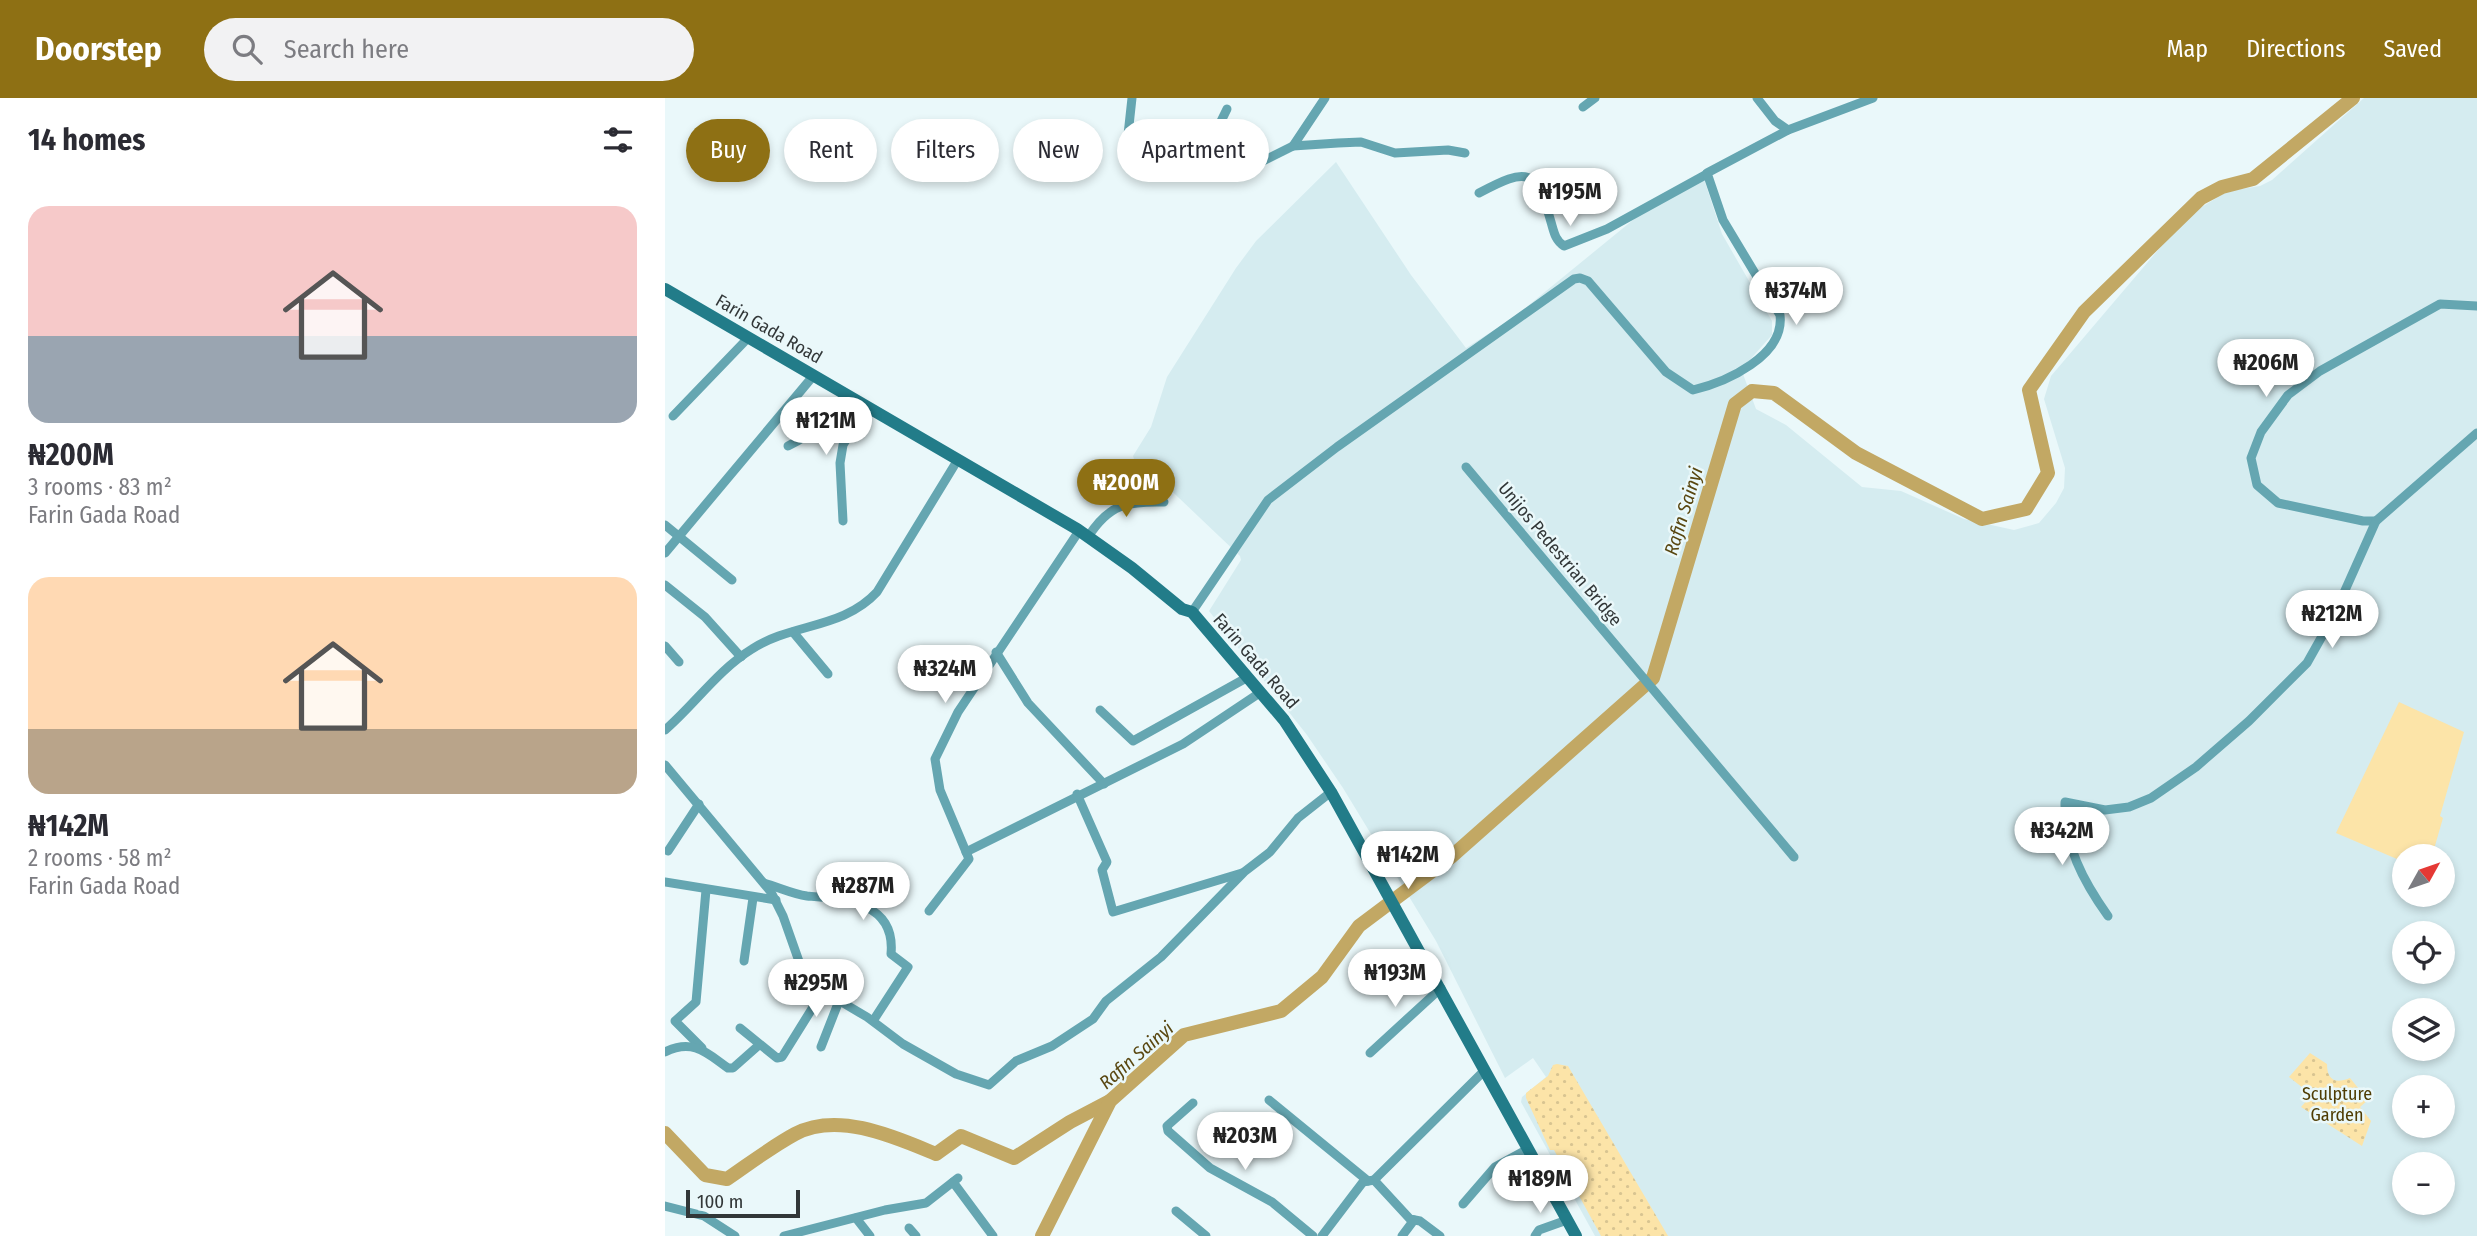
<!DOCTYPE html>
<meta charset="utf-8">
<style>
:root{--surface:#fff;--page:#f2f2f3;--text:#2b2b33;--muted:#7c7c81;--accent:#8e7014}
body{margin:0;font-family:"Fira Sans Condensed",sans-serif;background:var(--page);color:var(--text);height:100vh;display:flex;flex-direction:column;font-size:26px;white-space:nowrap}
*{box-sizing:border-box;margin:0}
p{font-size:23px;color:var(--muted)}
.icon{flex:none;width:38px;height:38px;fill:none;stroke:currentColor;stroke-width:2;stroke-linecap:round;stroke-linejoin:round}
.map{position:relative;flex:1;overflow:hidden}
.details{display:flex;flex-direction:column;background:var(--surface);width:665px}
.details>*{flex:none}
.banner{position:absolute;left:21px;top:21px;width:665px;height:63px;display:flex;gap:14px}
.needle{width:46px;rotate:50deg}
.tools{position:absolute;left:1727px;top:746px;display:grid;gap:14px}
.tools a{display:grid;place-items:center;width:63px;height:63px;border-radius:50%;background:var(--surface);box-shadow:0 4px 10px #0003;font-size:35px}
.scale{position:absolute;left:21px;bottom:18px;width:114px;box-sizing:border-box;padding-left:7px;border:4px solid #323738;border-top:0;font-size:19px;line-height:24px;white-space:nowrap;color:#323738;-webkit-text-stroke:5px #eaf8fa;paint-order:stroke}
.price{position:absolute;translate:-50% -60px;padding:0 16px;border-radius:24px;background:#fff;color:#222;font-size:23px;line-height:46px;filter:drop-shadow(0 2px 4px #0008)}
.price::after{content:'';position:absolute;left:50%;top:42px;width:21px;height:16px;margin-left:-10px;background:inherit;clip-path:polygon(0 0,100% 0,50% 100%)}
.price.selected{background:var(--accent);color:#fff}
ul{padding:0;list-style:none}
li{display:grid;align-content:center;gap:14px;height:371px;padding:0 28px}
li span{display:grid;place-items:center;height:217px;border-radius:21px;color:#555}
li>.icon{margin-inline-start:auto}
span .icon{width:126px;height:126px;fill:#fffc;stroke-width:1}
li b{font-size:30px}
h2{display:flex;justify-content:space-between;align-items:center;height:84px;padding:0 28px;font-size:30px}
.pill{padding:0 24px;border-radius:32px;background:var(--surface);box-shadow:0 4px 10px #0003;font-size:24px;line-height:63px}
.pill.selected{background:var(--accent);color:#fff}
header{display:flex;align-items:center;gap:42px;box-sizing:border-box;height:98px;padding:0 35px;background:var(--accent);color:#fff}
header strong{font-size:33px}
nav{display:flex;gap:38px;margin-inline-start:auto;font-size:24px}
.search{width:490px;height:63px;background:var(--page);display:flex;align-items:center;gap:18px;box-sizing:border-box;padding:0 24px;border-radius:38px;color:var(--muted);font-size:26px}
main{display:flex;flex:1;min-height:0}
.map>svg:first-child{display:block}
.built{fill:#d5ecf0;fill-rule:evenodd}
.grass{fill:url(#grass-dots)}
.park{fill:#fce4a8}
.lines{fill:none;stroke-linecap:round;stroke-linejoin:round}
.river{stroke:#c2a864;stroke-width:14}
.street{stroke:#65a6b1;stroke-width:9}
.secondary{stroke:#227c89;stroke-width:12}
.labels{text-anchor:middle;stroke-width:5;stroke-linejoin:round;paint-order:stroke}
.street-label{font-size:18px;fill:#323738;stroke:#eaf8fa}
.park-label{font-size:18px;fill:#4f3c03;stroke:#eaf8fa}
.water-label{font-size:19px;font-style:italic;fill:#594711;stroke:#eaf8fa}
</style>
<header>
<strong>Doorstep</strong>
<div class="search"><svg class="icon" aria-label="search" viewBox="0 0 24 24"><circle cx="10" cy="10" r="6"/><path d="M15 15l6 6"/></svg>Search here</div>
<nav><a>Map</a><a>Directions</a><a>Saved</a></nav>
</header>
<main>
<section class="details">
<h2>14 homes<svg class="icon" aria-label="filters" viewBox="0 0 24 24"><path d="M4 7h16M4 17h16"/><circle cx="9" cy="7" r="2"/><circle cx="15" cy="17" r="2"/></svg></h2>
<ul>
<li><span style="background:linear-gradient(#f6c9c9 60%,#9aa5b1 0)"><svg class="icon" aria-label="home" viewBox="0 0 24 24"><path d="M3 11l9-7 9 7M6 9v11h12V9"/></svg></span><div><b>₦200M</b><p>3 rooms · 83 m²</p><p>Farin Gada Road</p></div></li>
<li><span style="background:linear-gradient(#ffd9b3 70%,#b9a48a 0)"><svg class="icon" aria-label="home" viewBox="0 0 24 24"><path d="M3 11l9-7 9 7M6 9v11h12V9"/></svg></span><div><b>₦142M</b><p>2 rooms · 58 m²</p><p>Farin Gada Road</p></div></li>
</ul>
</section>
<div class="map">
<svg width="1812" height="1138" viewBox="0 0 1812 1138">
<defs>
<pattern id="grass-dots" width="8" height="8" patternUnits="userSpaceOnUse" patternTransform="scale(1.75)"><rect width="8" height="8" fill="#fce4a8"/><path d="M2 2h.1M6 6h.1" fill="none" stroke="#d8c491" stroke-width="1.8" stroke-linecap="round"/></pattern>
</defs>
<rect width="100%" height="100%" fill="#eaf8fa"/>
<!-- built -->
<path class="built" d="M1699 0H1812V1138H930L856 1004 857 999 881 979 868 960 840 980 771 843 678 690 642 637 544 513 576 462 575 458 494 381 470 364 468 358 486 329 502 279 571 170 591 143 671 64 746 177 801 250 848 220 979 113 1039 81 1057 136 1107 223V237L1082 265 1078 276 1091 311 1121 327 1197 389 1236 393 1299 421 1349 432 1374 425 1391 405 1399 390 1400 370 1379 301 1386 278 1522 118 1563 93 1595 88 1607 82ZM1740 758H1778V796H1740ZM1740 835H1778V873H1740ZM1740 912H1778V950H1740ZM1740 989H1778V1027H1740ZM1740 1066H1778V1104H1740Z"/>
<!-- grass -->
<g class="grass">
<path d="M1645 955 1662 966C1662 982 1670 986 1685 980L1703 1002 1695 1009 1706 1023 1697 1048 1636 1009 1644 1000 1642 993 1624 979Z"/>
<path d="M892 966 903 968 1003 1138H936L889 1052H885L861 1000V995L883 978 888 967Z"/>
</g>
<!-- park -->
<path class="park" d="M1734 604 1799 634 1775 718 1778 720 1767 758H1740L1739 764 1671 735Z"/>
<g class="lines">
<!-- river -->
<g class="river">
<path d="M0 1035 40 1077 62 1081C84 1066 106 1049 130 1036 173 1013 230 1039 271 1056L296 1038 349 1060 405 1024 445 1003"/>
<path d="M377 1138 445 1003 519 937 616 913 657 879 694 828 786 759 988 580 1070 306 1087 293 1109 295 1191 355 1317 421 1361 411 1383 375 1364 292 1419 214 1536 100 1557 89 1588 81 1688 0"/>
</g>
<!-- street -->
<g class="street">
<path d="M467 0 462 46 571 68 594 65 628 48 673 45 696 44 730 55 783 52 800 55"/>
<path d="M1092 0 1110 23 1123 32"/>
<path d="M918 9 930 0"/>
<path d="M628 48 660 0"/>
<path d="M538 60 562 11"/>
<path d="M814 95C863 69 871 70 886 124 889 134 890 142 899 148L942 131 1042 76"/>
<path d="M8 318 84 239"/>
<path d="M123 348C149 335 164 321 182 298"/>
<path d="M801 369 1129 759"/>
<path d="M178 423 175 365 178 347 201 309"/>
<path d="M1711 423H1698L1613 405 1592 387 1586 360 1596 334 1623 297 1655 273 1775 206 1812 208"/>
<path d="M0 427 67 482"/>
<path d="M423 439C444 406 462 403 499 404"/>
<path d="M0 455 149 277"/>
<path d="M0 487 40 519 76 559"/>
<path d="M527 514 603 402 672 349 909 181 915 180 923 183 1001 274 1028 292C1061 284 1120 258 1115 217L1058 122 1042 75 1123 32 1208 0"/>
<path d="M128 534 163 576"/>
<path d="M0 548 14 564"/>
<path d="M331 554 363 605 439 686"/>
<path d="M435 612 468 643 583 579"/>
<path d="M0 632C30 606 53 572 87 551 127 525 178 531 212 494L292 363"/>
<path d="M0 667 106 794 118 818 136 869 158 893 202 919 238 946 291 976 324 987 351 963 387 948 428 921 441 903 496 859 579 774 605 754 633 720 666 694"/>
<path d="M412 696 442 764 437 772 448 814 577 775"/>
<path d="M3 753 34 706"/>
<path d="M301 754 518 646 596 594"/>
<path d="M0 784 111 802"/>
<path d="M99 785C113 789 128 796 142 798 178 801 231 803 226 856L243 869 208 923"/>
<path d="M264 813 304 761 275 692 270 661 293 614 414 433"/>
<path d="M1443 818C1418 783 1399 747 1400 704L1440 712 1464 709 1486 700 1531 669 1584 623 1642 565 1669 517 1711 423 1812 335"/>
<path d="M79 863 88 800"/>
<path d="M75 930 112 960 117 959 158 893"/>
<path d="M156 949 174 903"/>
<path d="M37 950 10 923 31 904 41 792"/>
<path d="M0 954C28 940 42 955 63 970H68L94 947"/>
<path d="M705 955 776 890"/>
<path d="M604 1002 703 1083"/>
<path d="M528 1005 502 1028 503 1033 545 1070 607 1104 648 1138"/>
<path d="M709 1082 745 1121 755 1123 775 1138"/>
<path d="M288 1084 328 1138"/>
<path d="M798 1106 830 1069 863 1051"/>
<path d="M0 1108 39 1118 70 1138"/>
<path d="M511 1113 541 1138"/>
<path d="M191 1120 205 1138"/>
<path d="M244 1130 251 1138"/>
<path d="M119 1138 220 1112 261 1105 293 1080"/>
<path d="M657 1138 698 1084 709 1082 820 972"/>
<path d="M737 1138 749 1122"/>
<path d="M870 1138 874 1132 902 1122"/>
</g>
<!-- secondary -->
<path class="secondary" d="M0 191 412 431 467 470 517 511 527 514 619 622 666 694 911 1138"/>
</g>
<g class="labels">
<!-- street labels -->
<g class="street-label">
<text transform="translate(104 231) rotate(30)" y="6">Farin Gada Road</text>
<text transform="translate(895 456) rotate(50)" y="6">Unijos Pedestrian Bridge</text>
<text transform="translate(591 563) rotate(49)" y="6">Farin Gada Road</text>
</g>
<!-- park labels -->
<g class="park-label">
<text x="1672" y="1002">Sculpture<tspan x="1672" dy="21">Garden</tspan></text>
</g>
<!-- water labels -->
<g class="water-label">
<text transform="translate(1018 413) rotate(-73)" y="7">Rafin Sainyi</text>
<text transform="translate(471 957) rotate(-41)" y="7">Rafin Sainyi</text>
</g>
</g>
</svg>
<div class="tools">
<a><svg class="needle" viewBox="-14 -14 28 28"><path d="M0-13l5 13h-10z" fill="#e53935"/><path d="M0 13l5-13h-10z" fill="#7c7c81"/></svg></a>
<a><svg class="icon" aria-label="locate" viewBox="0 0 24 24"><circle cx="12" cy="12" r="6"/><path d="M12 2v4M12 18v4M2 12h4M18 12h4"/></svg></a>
<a><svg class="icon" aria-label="layers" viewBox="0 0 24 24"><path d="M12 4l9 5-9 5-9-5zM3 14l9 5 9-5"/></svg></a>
<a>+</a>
<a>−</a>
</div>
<div class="scale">100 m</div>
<b class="price" style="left:905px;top:130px">₦195M</b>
<b class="price" style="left:1131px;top:229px">₦374M</b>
<b class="price" style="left:1601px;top:301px">₦206M</b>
<b class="price" style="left:161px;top:359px">₦121M</b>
<b class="price selected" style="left:461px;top:421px">₦200M</b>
<b class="price" style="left:1667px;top:552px">₦212M</b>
<b class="price" style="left:280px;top:607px">₦324M</b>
<b class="price" style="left:1397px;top:769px">₦342M</b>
<b class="price" style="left:743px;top:793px">₦142M</b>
<b class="price" style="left:198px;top:824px">₦287M</b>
<b class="price" style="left:730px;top:911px">₦193M</b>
<b class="price" style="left:151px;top:921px">₦295M</b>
<b class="price" style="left:580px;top:1074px">₦203M</b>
<b class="price" style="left:875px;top:1117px">₦189M</b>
<div class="banner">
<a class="pill selected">Buy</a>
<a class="pill">Rent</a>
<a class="pill">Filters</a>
<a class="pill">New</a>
<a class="pill">Apartment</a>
</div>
</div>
</main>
